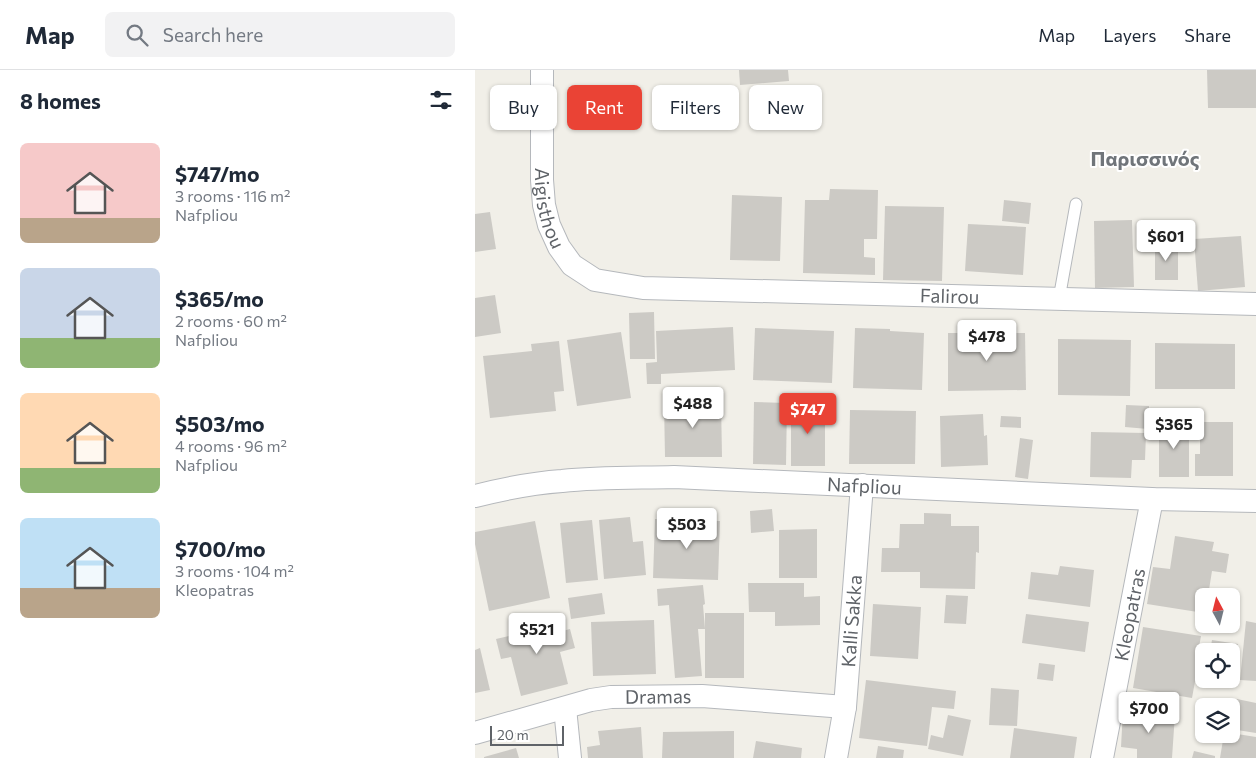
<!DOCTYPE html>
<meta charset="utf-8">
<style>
:root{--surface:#fff;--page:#f2f2f3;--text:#1f2937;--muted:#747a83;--line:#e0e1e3;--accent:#ea4335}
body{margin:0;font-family:Commissioner,sans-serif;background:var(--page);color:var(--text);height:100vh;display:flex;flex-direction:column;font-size:19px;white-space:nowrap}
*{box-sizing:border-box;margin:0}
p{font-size:16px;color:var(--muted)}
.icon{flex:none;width:28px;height:28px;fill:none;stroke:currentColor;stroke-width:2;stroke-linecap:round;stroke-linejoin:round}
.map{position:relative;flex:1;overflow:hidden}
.panel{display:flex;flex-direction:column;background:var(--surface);width:475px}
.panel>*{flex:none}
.guide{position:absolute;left:15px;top:15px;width:475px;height:45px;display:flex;gap:10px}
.needle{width:32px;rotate:353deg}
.controls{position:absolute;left:720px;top:518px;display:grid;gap:10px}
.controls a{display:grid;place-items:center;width:45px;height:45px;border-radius:8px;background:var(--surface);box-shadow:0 1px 4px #0004;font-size:25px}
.scale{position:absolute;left:15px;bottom:12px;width:74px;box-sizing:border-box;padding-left:5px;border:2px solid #5f6368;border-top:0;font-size:14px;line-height:18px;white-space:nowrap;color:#5f6368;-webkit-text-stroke:4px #fff;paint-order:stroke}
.price{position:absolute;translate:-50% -42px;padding:0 11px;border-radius:5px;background:#fff;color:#222;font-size:16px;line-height:32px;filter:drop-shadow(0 1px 2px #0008)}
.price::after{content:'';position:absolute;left:50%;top:30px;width:15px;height:11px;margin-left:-8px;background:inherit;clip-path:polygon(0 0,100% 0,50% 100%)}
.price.on{background:var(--accent);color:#fff}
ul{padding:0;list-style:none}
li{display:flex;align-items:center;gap:15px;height:125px;padding:0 20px}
li span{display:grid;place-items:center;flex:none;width:140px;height:100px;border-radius:8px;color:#555}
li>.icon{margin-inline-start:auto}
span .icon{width:60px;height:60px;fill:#fffc;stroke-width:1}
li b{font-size:21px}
h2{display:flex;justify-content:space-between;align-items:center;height:60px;padding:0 20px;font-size:21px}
.pill{padding:0 18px;border-radius:8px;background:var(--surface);box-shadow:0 1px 4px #0004;font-size:18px;line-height:45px}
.pill.on{background:var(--accent);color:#fff}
header{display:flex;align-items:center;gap:30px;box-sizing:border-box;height:70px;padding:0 25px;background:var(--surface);border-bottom:1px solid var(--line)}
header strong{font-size:24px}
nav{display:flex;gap:28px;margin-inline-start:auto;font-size:18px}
.search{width:350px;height:45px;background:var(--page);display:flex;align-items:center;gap:12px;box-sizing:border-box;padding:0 18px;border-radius:8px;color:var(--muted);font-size:19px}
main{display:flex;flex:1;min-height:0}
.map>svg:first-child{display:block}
.building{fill:#cccac5}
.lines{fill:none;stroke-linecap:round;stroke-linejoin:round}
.lane-casing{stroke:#b5b8bc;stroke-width:13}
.street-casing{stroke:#b5b8bc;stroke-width:24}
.lane{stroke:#fff;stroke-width:11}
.street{stroke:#fff;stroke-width:22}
.labels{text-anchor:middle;stroke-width:4;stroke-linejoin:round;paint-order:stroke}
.street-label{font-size:19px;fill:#5f6368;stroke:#fff}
.neighbourhood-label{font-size:20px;font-weight:bold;fill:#70757a;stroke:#fff}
</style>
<header>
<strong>Map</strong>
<div class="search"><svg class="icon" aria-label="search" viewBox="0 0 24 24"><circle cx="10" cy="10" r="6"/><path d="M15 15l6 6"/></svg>Search here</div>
<nav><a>Map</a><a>Layers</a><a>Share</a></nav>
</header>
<main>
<section class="panel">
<h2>8 homes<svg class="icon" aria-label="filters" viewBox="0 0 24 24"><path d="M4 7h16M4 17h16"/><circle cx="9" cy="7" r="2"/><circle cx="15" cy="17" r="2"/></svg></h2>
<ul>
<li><span style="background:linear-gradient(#f6c9c9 75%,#b9a48a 0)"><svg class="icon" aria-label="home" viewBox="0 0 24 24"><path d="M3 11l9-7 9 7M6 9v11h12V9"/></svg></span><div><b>$747/mo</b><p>3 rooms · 116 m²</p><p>Nafpliou</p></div></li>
<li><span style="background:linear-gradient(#c9d6e8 70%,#8fb573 0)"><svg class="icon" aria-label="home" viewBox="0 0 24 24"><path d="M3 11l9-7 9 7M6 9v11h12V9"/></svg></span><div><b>$365/mo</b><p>2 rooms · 60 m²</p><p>Nafpliou</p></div></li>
<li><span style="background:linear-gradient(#ffd9b3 75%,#8fb573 0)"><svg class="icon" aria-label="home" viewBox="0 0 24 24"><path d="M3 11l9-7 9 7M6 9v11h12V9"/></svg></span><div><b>$503/mo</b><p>4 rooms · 96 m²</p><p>Nafpliou</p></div></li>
<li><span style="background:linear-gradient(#bfe0f5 70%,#b9a48a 0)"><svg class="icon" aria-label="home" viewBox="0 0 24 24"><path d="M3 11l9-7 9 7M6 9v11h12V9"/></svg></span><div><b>$700/mo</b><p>3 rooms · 104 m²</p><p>Kleopatras</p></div></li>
</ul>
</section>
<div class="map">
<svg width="781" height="688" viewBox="0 0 781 688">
<rect width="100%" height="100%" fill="#f1efe8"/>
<!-- building -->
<g class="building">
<path d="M264 0H313L314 11 265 15Z"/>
<path d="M732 0H781V38H733Z"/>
<path d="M355 119 403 120 402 169H389V187L400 188V205L328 203 330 130H354Z"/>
<path d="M257 125 307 127 305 191 255 190Z"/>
<path d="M529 130 556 133 554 154 527 151Z"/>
<path d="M410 136 469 137 467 211 408 210Z"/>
<path d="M15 142 21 179 0 182V144Z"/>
<path d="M657 150 659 217 620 218 619 151Z"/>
<path d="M493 154 551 157 548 205 490 201Z"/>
<path d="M766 166 770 217 723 221 719 169Z"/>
<rect x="680" y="174" width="23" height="36"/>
<path d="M20 225 26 263 0 267V228Z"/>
<path d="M179 242 180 289H155L154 243Z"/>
<path d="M258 257 260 300 186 304V314H172L171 293 182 292 181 261Z"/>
<path d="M280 258 359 261 357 313 278 310Z"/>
<path d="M380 258 415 259V261L449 263 447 320 378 318Z"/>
<path d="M146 262 156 328 102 336 92 270Z"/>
<path d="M473 263H550L551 320 473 321Z"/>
<path d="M583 269 656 270 655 326 583 325Z"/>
<path d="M84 271 89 321 79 322 81 341 15 348 8 286 57 281 56 274Z"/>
<path d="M680 273 760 274V319H680Z"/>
<path d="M246 331 247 387H190L189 333Z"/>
<path d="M279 332 312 333 311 395 278 394Z"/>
<rect x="316" y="334" width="34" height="62"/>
<path d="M651 335 674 336 673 359 650 357Z"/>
<path d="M375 340 441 341 440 394H374Z"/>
<path d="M508 344 509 366 512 365 513 395 466 397 465 346Z"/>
<path d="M526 346 546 347V358L525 357Z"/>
<rect x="684" y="352" width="30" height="55"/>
<path d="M725 352H758V406H720V384H725Z"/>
<path d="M616 362 671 363 670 390H657L656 408 615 407Z"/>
<path d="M545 368 558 370 553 409 540 407Z"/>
<path d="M297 439 299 461 276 463 275 441Z"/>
<path d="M449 443 476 444V456H504V483L501 482 500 519 445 518V502H406L407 478H424L425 454H449Z"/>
<path d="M155 447 158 472 168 471 171 505 129 509 124 450Z"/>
<path d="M180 449 245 451 243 510 178 508Z"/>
<path d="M117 450 123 510 91 513 85 453Z"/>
<path d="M60 451 75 528 14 541 0 474V462Z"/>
<path d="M342 459V508H304V460Z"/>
<path d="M700 466 739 472 737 481 754 484 751 503 737 501 733 526H729V543L672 534 678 497 695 499Z"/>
<path d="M585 496 619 500 615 537 553 529 556 502 583 505Z"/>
<path d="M273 513H329V527L345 526V555L300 556V542H274Z"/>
<path d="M228 515 230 534 228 535 230 559H223L227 606 200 608 194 535 183 536 182 519Z"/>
<path d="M127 523 130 544 96 549 93 528Z"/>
<path d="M471 525 493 526 491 554 469 553Z"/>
<path d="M398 534 446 537 443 589 395 586Z"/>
<rect x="230" y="543" width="39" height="65"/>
<path d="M551 544 614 552 610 582 547 573Z"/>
<path d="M77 547 80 563 95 559 100 578 85 582 93 614 46 626 36 587 26 589 21 569 43 564 41 556Z"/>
<path d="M179 550 181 604 118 606 116 552Z"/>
<path d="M771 551 781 553V611L765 610Z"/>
<path d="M668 557 726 566 721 594 723 595 717 628 658 618Z"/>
<path d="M737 570 763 574 758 604 756 603V581H735Z"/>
<path d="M5 578 15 620 0 623V580Z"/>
<path d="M564 593 580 595 578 611 562 609Z"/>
<path d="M391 610 481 621 479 639 457 637 452 676 384 668Z"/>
<path d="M516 618 544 620 542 656 514 655Z"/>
<path d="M762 629 781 633V663L756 659Z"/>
<path d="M648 640 700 644 697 688H662V679L646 677Z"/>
<path d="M473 645 496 650 488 686 453 679 456 665 468 668Z"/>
<path d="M166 657 168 688H113L112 677 125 675 123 661Z"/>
<path d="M539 658 602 667 599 688H535Z"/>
<path d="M259 661V688H187L188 662Z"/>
<path d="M756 663 781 667V688H745L749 664Z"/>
<path d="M281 671 327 678 326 688H278Z"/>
<path d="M403 676 429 680 428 688H401Z"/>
<path d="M41 678 44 688H9V687Z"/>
<path d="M719 681 740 686V688H717Z"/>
</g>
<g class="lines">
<defs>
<path id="lane" d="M584 229 601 134"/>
<g id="street">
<path id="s1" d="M67 0V110L69 135 74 155 84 177 97 195 120 210 168 218 781 234"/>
<path id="s2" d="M0 426C28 419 58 413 87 411 124 407 161 408 199 407L677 429 781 431"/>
<path d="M90 638 95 688"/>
<path id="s3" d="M0 663 116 630 136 627 227 626 370 637"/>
<path id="s4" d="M361 688 370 637 387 415"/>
<path id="s5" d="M627 688 677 429"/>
</g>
</defs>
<!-- lane casing -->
<use href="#lane" class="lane-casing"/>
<!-- street casing -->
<use href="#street" class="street-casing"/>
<!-- lane -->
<use href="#lane" class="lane"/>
<!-- street -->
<use href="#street" class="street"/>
</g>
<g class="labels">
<!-- street labels -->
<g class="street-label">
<text dy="7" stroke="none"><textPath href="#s1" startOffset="139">Aigisthou</textPath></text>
<text dy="7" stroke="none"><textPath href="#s1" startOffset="585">Falirou</textPath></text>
<text dy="7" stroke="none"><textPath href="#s2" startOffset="391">Nafpliou</textPath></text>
<text dy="7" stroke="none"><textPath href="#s5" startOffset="146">Kleopatras</textPath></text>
<text dy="7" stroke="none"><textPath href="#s4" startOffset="138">Kalli Sakka</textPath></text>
<text dy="7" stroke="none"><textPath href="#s3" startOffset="188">Dramas</textPath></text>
</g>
<!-- neighbourhood labels -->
<g class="neighbourhood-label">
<text x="670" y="96">Παρισσινός</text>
</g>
</g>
</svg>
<div class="controls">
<a><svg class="needle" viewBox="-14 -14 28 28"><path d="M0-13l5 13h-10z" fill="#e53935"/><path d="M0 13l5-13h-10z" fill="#747a83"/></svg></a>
<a><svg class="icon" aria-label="locate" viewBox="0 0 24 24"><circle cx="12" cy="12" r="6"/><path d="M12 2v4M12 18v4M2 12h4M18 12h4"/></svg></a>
<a><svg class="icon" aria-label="layers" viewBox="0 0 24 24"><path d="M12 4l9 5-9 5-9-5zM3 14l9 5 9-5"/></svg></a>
</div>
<div class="scale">20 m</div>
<b class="price" style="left:691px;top:192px">$601</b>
<b class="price" style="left:512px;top:292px">$478</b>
<b class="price" style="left:218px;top:359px">$488</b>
<b class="price on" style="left:333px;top:365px">$747</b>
<b class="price" style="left:699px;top:380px">$365</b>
<b class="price" style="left:212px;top:480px">$503</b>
<b class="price" style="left:62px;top:585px">$521</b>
<b class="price" style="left:674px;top:664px">$700</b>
<div class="guide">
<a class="pill">Buy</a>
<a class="pill on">Rent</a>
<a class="pill">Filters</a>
<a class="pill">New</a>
</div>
</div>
</main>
